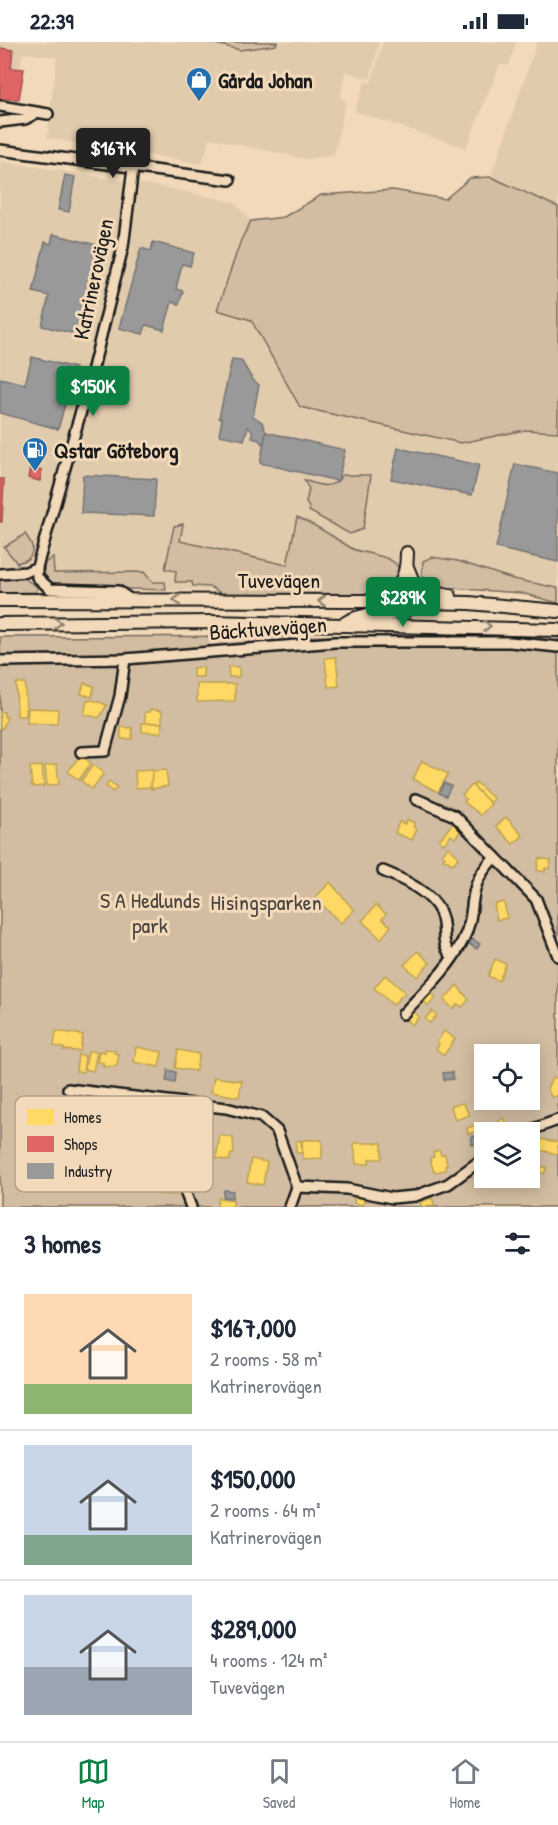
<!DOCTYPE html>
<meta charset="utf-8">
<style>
:root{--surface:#fff;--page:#f2f2f3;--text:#1f2937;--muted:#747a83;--line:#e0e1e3;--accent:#0b8043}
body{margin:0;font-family:"Patrick Hand",sans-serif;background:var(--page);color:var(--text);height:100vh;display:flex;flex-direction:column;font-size:22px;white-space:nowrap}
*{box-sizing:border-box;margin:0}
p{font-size:20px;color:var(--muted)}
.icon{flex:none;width:33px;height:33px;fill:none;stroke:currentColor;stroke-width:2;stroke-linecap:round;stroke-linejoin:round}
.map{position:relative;height:1165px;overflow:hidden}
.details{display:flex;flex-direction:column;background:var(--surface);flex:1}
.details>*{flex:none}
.tools{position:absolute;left:474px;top:1002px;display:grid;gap:12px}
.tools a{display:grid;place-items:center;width:66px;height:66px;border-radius:0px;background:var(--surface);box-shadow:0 3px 15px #0003;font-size:30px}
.price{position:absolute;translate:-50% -51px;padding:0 14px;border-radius:6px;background:var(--accent);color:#fff;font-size:20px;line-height:39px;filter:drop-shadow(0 2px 3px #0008)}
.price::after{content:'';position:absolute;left:50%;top:36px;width:18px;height:14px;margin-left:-9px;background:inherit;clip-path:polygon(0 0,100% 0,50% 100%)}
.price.selected{background:#222;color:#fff}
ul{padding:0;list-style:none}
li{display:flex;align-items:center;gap:18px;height:150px;padding:0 24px}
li+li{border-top:2px solid var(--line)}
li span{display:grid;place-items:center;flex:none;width:168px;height:120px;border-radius:0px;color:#555}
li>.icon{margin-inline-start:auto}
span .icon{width:72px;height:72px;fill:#fffc;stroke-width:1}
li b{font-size:26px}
h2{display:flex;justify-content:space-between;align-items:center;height:72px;padding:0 24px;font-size:26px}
.status{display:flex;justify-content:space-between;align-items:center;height:42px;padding:0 30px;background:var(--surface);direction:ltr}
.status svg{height:16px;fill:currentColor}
.tab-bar{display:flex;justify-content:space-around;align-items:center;height:84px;border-top:2px solid var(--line);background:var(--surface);font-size:16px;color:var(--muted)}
.tab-bar a{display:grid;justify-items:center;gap:3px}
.tab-bar .selected{color:var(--accent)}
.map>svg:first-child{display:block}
.built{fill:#e1cbad}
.green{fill:#d2bda2;stroke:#776c5f;stroke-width:1.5;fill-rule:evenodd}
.homes{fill:#ffd966;stroke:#bba050;stroke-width:1.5}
.shops{fill:#e06666;stroke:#a55050;stroke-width:1.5}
.industry{fill:#999;stroke:#747474;stroke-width:1.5}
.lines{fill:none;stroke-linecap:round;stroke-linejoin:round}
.minor-casing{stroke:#1c1c1c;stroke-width:14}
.secondary-casing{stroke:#1c1c1c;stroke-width:16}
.minor{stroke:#f1d9b9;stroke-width:9}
.secondary{stroke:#f1d9b9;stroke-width:12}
.oneway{stroke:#918472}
.labels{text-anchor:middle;stroke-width:6;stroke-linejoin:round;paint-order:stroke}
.poi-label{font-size:22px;font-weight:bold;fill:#1c1c1c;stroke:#f1d9b9;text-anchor:start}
.street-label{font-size:22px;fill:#1c1c1c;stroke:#f1d9b9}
.park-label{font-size:22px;fill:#4a443e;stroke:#f1d9b9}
.key{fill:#f1d9b9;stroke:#b1a08a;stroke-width:1.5}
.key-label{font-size:16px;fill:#1c1c1c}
</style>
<div class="status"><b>22:39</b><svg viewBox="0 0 49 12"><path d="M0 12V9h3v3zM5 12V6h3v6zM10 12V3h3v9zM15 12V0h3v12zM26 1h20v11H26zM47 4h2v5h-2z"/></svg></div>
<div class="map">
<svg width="558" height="1165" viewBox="0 0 558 1165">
<rect width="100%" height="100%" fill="#f1d9b9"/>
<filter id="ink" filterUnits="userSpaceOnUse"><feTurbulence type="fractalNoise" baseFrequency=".0167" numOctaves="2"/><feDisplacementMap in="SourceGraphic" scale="12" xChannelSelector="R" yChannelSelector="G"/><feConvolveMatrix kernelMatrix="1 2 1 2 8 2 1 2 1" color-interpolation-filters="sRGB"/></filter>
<g filter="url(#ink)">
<!-- built -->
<g class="built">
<path d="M0 0H208L240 8 276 3 277 0H379L370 37 345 29 340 56 346 58 334 113 305 117 210 96 202 122 47 96 57 15 23 11 20 27 11 26 13 9 0 6Z"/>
<path d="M383 0H516L509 24 500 22 466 106 354 69 365 40 371 41Z"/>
<path d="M537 0H558V165L491 135Z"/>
<path d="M0 119 162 145 234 160 251 179 241 198 217 268 251 278 300 365 461 401 525 388 558 390V546L513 537 458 519 420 528 421 531H399L333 550 38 546 20 535 0 538Z"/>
</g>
<!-- green -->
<g class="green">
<path d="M208 0H277L276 3 240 8Z"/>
<path d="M491 135 558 165V390L525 388 461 401 300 365 251 278 217 268 241 198 251 179 284 175 321 153 393 148 445 157 470 136Z"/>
<path d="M342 433H371L363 487 350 492 309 469V465L306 461 309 447 304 438C318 443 333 449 342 433Z"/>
<path d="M297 475C317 483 334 496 353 507 365 513 407 513 398 536 393 547 381 550 371 552H222L211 545 193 544 192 540H175L176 529 165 527 174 484 183 482 180 499 287 523Z"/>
<path d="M25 492C32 501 36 508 28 517L17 521 4 505Z"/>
<path d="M53 515 54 531 144 530 152 540H165L166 548 59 545C47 541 42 532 45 521Z"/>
<path d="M432 515 458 519 513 537 558 546V561L521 551 436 545 422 534 423 519Z"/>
<path d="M22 535 37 545V550L0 551V538Z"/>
<path d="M385 591 558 595V1165H0V595L385 594ZM484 1012H530V1058H484ZM484 1090H530V1136H484Z"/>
</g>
<!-- homes -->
<g class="homes">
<path d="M336 615 339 644 328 645 325 616Z"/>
<path d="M203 625V635H193V626Z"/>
<path d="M228 625H239V635H229Z"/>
<path d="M16 641H25L26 674H17Z"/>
<path d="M84 641 94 644 92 655 81 652Z"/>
<path d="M197 642H235V659L197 660Z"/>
<path d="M93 658 107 663 99 676 84 672 87 659Z"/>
<path d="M28 666 58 667 57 682 27 681Z"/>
<path d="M150 667 162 669V681H145V670H150Z"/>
<path d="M0 670H4V675H7L3 686H0Z"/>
<path d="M142 681H162L161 691 142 690Z"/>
<path d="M121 685 132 686V697H121Z"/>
<path d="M80 713 91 721 79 738 68 730Z"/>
<path d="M422 719 448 732 438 750 413 737Z"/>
<path d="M57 722 59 742 47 744 45 724Z"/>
<path d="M93 723 104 731 92 747 81 739Z"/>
<path d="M42 724 44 744 32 745 30 725Z"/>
<path d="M152 728 151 745 136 746 135 729Z"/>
<path d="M166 728 168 744 151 747 152 729Z"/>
<path d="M109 739 117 745 113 750 106 744Z"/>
<path d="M476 740 494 757 490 761 473 744Z"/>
<path d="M472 743 491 762 481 773 464 760 466 757 462 753Z"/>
<path d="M506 775 523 794 513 802 496 784Z"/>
<path d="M407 778 415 781 413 785 417 787 412 798 395 791 399 780 405 782Z"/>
<path d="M453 781 461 788 455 796 451 793 444 802 439 798Z"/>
<path d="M448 805 459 815 453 822 443 817 445 815 442 812Z"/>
<path d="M539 816 551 818 549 827 545 826V830L537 828Z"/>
<path d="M330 840 354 868 341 881 315 856Z"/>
<path d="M504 860 507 876 497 878 494 862Z"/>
<path d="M376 863 386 872 382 877 391 884 381 897 362 879Z"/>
<path d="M418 909 430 921 417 935 404 923Z"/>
<path d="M495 917 506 922 499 939 488 934Z"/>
<path d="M385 933 405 950 393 963 374 946Z"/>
<path d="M457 943 469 958 462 965 458 962 453 967 444 958Z"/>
<path d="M431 950 436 956 428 964 423 958Z"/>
<path d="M411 968 419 975 412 983 404 976Z"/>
<path d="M432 969 437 973 430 981 425 977Z"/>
<path d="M56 989 83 993 80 1009 63 1008 64 1006 54 1004Z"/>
<path d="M444 989 455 997 444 1013 436 1007 439 1002 437 1000Z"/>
<path d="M136 1005 162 1010 159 1025 134 1020Z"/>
<path d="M105 1007 115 1008 114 1011 119 1012 117 1024 103 1025 104 1021 97 1020 99 1009 105 1010Z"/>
<path d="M178 1008 199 1012 196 1029 175 1026Z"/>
<path d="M88 1009 97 1010 93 1029 85 1027Z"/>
<path d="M78 1013 85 1014 83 1030 76 1029Z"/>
<path d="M214 1035 242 1039 239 1055 211 1050Z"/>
<path d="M553 1035 558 1037V1053L552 1056 547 1046Z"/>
<path d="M463 1061 470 1073 455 1078 451 1064Z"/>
<path d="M503 1076 512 1088 508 1090H494L490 1086Z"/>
<path d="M476 1083 478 1089 468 1092 467 1086Z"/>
<path d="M220 1093 233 1096 234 1112H231L229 1119 216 1116Z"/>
<path d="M540 1097 558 1100V1112L538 1108Z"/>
<path d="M302 1098H322V1116L303 1117Z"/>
<path d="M296 1099H301L302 1111H296Z"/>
<path d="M354 1101H382V1117H369V1122H356Z"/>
<path d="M439 1108 441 1113 445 1112 447 1123 445 1124 446 1128 436 1130 433 1128 430 1116 434 1115 433 1110Z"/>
<path d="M251 1117 267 1120 263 1143 247 1140Z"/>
<path d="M536 1125H546L545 1131H536Z"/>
<path d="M163 1134 175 1136 173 1145 177 1146 176 1153 159 1152Z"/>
<path d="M355 1151 365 1153 363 1163 354 1161Z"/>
<path d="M218 1156 233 1158V1165H217Z"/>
<path d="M432 1156 435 1164 422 1165 420 1160Z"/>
</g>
<!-- shops -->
<g class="shops">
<path d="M0 6 13 8 11 26 24 27 19 57H0Z"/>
<path d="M30 425 42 428 40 439 28 436Z"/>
<path d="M0 437H4L2 480H0Z"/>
</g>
<!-- industry -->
<g class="industry">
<path d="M65 133 75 135 69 170 58 168Z"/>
<path d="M53 192 105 205 84 294 42 284 49 254 33 250 45 200 51 202Z"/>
<path d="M153 200 194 211 190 224 182 222 176 247 183 249 179 262 172 260 164 288 146 283 143 292 119 286 141 206 151 209Z"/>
<path d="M32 315 75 326 58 387 0 371V336L25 342Z"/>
<path d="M232 317 241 318 252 337 259 343 253 374 262 380 266 390 264 404 259 398 252 396 253 390 248 385 244 398 219 393 222 377 219 376 220 371Z"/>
<path d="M266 390 345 408 338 439 260 421Z"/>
<path d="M398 406 479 423 472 453 391 437Z"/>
<path d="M515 422 558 431V520L496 506Z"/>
<path d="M83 433 156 437 154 474 81 471Z"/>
<path d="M444 741 451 744 446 754 439 751Z"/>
<path d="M472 897 480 902 477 907 469 902Z"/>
<path d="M168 1028 176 1030 175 1041 166 1039Z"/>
<path d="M452 1030 453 1037 444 1038 443 1031Z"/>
<path d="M472 1094 484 1096V1104L471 1102Z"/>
<path d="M224 1148 233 1149 232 1156 223 1155Z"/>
</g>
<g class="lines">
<defs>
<g id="minor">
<path d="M0 64 48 72"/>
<path d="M0 80 25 77 36 71"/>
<path d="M0 108 230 138"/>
<path d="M0 532 26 530 37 525"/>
<path d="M131 558 118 549 50 547 37 535V525L92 330 123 205 133 126"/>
<path d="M0 619 125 617 335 600H510L558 605"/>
<path d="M81 710 105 709 120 654 125 617"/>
<path d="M416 757 455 774 536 857 558 914"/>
<path d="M383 829C403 837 437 853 442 876 446 892 440 903 453 915"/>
<path d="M403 972C423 950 448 928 462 900 480 866 462 848 495 815"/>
<path d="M68 1047 226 1066 261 1075 277 1089 297 1145"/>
<path d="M525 1090 558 1078"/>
<path d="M129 1104 175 1123 191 1165"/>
<path d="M290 1165 297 1145 347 1147 392 1156 415 1154 448 1142 484 1116"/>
</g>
<g id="secondary">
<path d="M414 542 423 549 450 554"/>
<path d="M379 556C401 550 407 533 407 511"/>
<path d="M0 558 369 559 469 561 558 569"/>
<path d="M0 582 211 580 558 588"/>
<path d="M344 582C367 566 393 579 410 565L414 542 407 525"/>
</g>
</defs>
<!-- minor casing -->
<use href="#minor" class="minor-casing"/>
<!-- secondary casing -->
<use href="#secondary" class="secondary-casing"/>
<!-- minor -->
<use href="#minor" class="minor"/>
<!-- secondary -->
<use href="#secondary" class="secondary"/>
</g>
<!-- one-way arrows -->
<defs><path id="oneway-chevron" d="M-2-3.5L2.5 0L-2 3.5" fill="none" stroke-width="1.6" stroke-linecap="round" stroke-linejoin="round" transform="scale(1.5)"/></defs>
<g class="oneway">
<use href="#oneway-chevron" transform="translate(177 558) rotate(-179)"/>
<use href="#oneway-chevron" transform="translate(322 559) rotate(180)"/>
<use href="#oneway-chevron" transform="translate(58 581) rotate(-1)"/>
<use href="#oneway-chevron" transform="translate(487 584) rotate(1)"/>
</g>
</g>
<!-- icons -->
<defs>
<symbol id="shop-pin" viewBox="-11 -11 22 30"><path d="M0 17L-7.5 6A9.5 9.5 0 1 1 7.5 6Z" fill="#1f6fb2" stroke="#f1d9b9"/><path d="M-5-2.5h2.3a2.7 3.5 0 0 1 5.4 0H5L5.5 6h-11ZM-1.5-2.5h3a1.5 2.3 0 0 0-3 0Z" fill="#fff"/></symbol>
<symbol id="fuel-pin" viewBox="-11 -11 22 30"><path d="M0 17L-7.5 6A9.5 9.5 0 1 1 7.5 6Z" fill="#1f6fb2" stroke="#f1d9b9"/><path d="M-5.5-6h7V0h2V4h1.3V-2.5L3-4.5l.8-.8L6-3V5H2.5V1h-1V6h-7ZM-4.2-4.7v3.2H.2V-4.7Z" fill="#fff"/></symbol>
</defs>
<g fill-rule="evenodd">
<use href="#shop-pin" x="184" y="23" width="30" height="40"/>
<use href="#fuel-pin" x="20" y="393" width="30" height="40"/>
</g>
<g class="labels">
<!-- poi labels -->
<g class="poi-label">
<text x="218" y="46">Gårda Johan</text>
<text x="54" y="416">Qstar Göteborg</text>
</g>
<!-- street labels -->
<g class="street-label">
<text transform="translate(93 237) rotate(-78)" y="8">Katrinerovägen</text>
<text x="279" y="546">Tuvevägen</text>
<text transform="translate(268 586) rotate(-4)" y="8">Bäcktuvevägen</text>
</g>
<!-- park labels -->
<g class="park-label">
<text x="150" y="866">S A Hedlunds<tspan x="150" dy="25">park</tspan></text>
<text x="266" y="868">Hisingsparken</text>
</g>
</g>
<!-- legend -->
<rect x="15" y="1054" width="198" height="96" rx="9" class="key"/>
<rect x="27" y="1067" width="27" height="16" fill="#ffd966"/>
<rect x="27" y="1094" width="27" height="16" fill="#e06666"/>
<rect x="27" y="1121" width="27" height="16" fill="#999"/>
<g class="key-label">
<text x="64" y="1081">Homes</text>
<text x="64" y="1108">Shops</text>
<text x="64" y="1135">Industry</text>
</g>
</svg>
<div class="tools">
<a><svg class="icon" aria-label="locate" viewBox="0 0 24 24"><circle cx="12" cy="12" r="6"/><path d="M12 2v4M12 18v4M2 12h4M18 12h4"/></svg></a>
<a><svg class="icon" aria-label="layers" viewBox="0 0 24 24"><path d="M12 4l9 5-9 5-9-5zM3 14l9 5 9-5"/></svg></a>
</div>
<b class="price selected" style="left:113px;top:137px">$167K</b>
<b class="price" style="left:93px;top:375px">$150K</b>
<b class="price" style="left:403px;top:586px">$289K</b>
</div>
<section class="details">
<h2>3 homes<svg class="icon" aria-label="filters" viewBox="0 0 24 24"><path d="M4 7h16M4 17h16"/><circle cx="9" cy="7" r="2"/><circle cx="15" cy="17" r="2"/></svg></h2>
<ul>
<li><span style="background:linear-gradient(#ffd9b3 75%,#8fb573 0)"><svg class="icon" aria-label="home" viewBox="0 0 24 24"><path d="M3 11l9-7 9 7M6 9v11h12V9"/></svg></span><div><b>$167,000</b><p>2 rooms · 58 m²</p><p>Katrinerovägen</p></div></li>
<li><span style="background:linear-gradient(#c9d6e8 75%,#7fa58c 0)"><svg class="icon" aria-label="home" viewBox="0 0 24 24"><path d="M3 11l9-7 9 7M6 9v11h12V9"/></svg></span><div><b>$150,000</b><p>2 rooms · 64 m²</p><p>Katrinerovägen</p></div></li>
<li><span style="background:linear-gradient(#c9d6e8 60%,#9aa5b1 0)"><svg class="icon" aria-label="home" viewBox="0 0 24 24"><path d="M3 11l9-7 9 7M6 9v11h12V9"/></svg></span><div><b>$289,000</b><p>4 rooms · 124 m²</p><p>Tuvevägen</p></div></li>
</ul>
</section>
<nav class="tab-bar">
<a class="selected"><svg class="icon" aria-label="map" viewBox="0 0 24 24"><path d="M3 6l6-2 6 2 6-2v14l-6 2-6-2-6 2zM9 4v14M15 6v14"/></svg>Map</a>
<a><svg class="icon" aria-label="saved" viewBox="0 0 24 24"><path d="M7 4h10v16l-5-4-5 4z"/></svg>Saved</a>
<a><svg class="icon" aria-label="home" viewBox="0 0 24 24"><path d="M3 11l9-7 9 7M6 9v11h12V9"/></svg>Home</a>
</nav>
